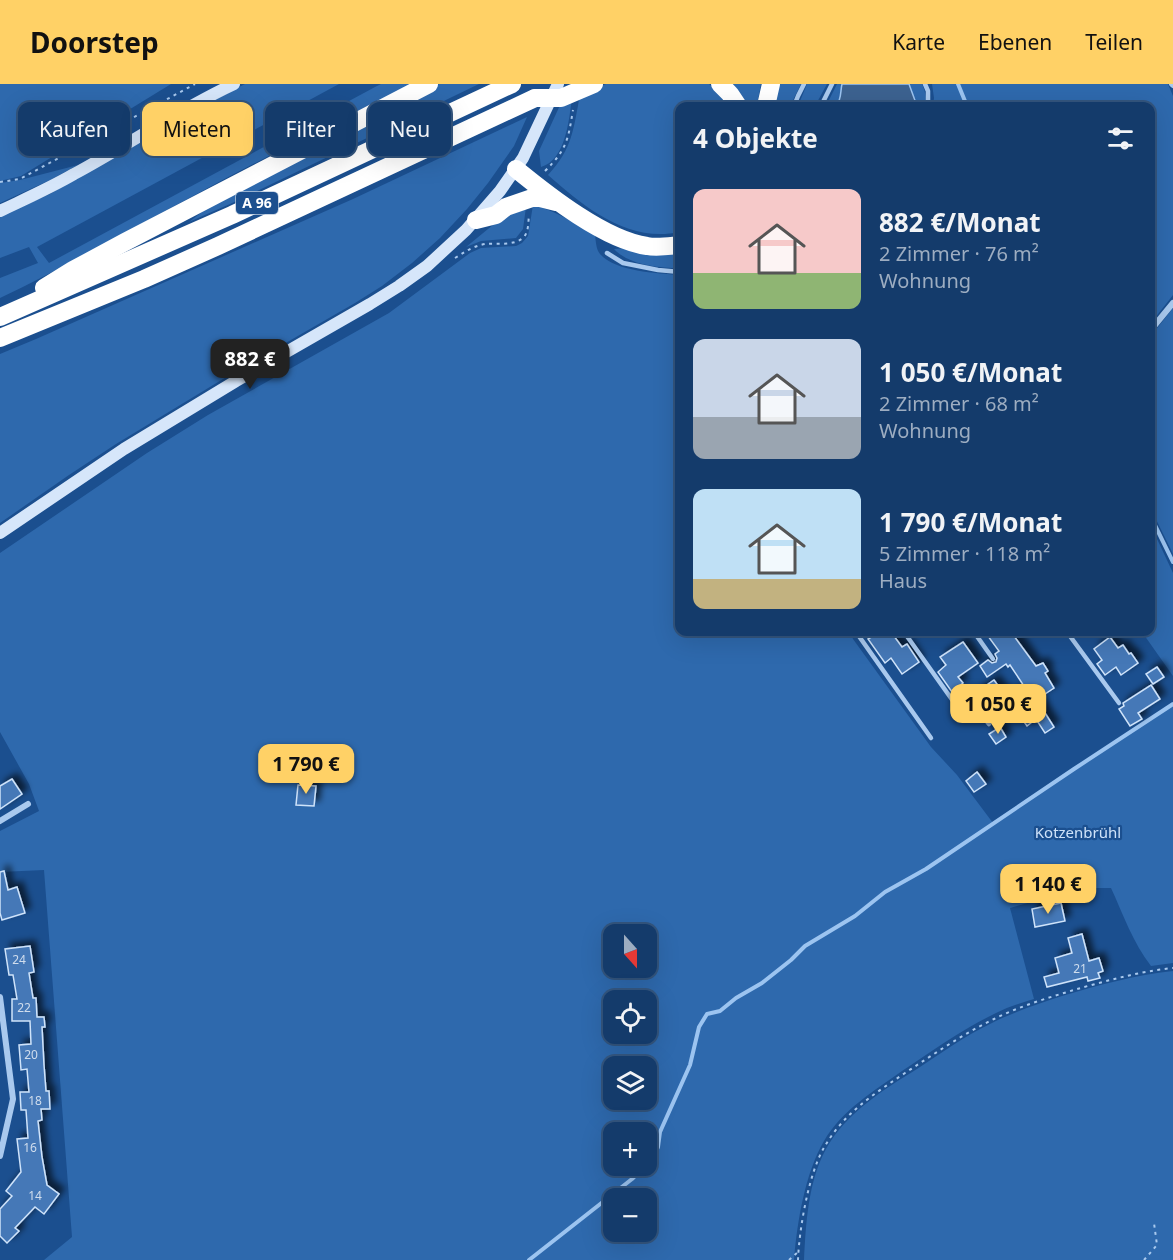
<!DOCTYPE html>
<html lang="de">
<meta charset="utf-8">
<style>
:root{--surface:#143b6b;--page:#214673;--text:#f1f3f6;--muted:#9dadc1;--line:#33557e;--accent:#ffd166}
body{margin:0;font-family:"Noto Sans",sans-serif;background:var(--page);color:var(--text);height:100vh;display:flex;flex-direction:column;font-size:22px;white-space:nowrap}
*{box-sizing:border-box;margin:0}
p{font-size:20px;color:var(--muted)}
.icon{flex:none;width:33px;height:33px;fill:none;stroke:currentColor;stroke-width:2;stroke-linecap:round;stroke-linejoin:round}
.map{position:relative;flex:1;overflow:hidden}
.details{position:absolute;left:675px;top:18px;width:480px;height:534px;display:flex;flex-direction:column;background:var(--surface);border-radius:12px;box-shadow:0 6px 24px #0002,0 0 0 2px var(--line)}
.details>*{flex:none}
.top-card{position:absolute;left:18px;top:18px;width:567px;height:54px;display:flex;gap:12px}
.needle{width:39px;rotate:159deg}
.tools{position:absolute;left:603px;top:840px;display:grid;gap:12px}
.tools a{display:grid;place-items:center;width:54px;height:54px;border-radius:12px;background:var(--surface);box-shadow:0 6px 24px #0002,0 0 0 2px var(--line);font-size:30px}
.price{position:absolute;translate:-50% -51px;padding:0 14px;border-radius:12px;background:var(--accent);color:#111;font-size:20px;line-height:39px;filter:drop-shadow(0 2px 3px #0008)}
.price::after{content:'';position:absolute;left:50%;top:36px;width:18px;height:14px;margin-left:-9px;background:inherit;clip-path:polygon(0 0,100% 0,50% 100%)}
.price.selected{background:#222;color:#fff}
ul{padding:0;list-style:none}
li{display:flex;align-items:center;gap:18px;height:150px;padding:0 18px}
li span{display:grid;place-items:center;flex:none;width:168px;height:120px;border-radius:12px;color:#555}
li>.icon{margin-inline-start:auto}
span .icon{width:72px;height:72px;fill:#fffc;stroke-width:1}
li b{font-size:26px}
h2{display:flex;justify-content:space-between;align-items:center;height:72px;padding:0 18px;font-size:26px}
.tag{padding:0 21px;border-radius:12px;background:var(--surface);box-shadow:0 6px 24px #0002,0 0 0 2px var(--line);font-size:21px;line-height:54px}
.tag.selected{background:var(--accent);color:#111}
header{display:flex;align-items:center;gap:36px;box-sizing:border-box;height:84px;padding:0 30px;background:var(--accent);color:#111}
header strong{font-size:28px}
nav{display:flex;gap:33px;margin-inline-start:auto;font-size:21px}
.map>svg:first-child{display:block}
.green{fill:#2e69ad;fill-rule:evenodd}
.water{fill:#3c6290;stroke:#9cc4f0;stroke-width:1.5}
.lines{fill:none;stroke-linecap:round;stroke-linejoin:round}
.stream{stroke:#9cc4f0;stroke-width:4}
.building{fill:#4478b7;stroke:#cfe3fa;stroke-width:1.5;filter:url(#shadow)}
.path{stroke:#a9c9ee;stroke-width:2;stroke-dasharray:3 4.5;stroke-linecap:butt}
.lane{stroke:#a9c9ee;stroke-width:4.5}
.street{stroke:#a9c9ee;stroke-width:6}
.secondary{stroke:#d6e6fa;stroke-width:12}
.highway{stroke:#fff;stroke-width:18}
.highway-bridge{stroke:#fff;stroke-width:18}
.labels{text-anchor:middle;stroke-width:4.5;stroke-linejoin:round;paint-order:stroke}
.number-label{font-size:12px;fill:#d0dded}
.shield{fill:#1b4f8f;stroke:#bbcadd;stroke-width:1.5}
.shield-label{font-size:14px;font-weight:bold;fill:#fff}
.park-label{font-size:15px;fill:#cfe3fa;stroke:#1b4f8f}
</style>
<header>
<strong>Doorstep</strong>
<nav><a>Karte</a><a>Ebenen</a><a>Teilen</a></nav>
</header>
<div class="map">
<svg width="1173" height="1176" viewBox="0 0 1173 1176">
<defs>
<filter id="shadow"><feDropShadow dx="5.5" dy="-5.5" stdDeviation="3" flood-color="#0009"/></filter>
</defs>
<rect width="100%" height="100%" fill="#1b4f8f"/>
<!-- green -->
<g class="green">
<path d="M0 0H171L21 92 0 97Z"/>
<path d="M245 0H339L37 163 49 179 375 3 381 0H412C339 36 265 73 193 112 129 146 66 183 0 214V194L38 179 29 163 0 174V132L50 110 196 25Z"/>
<path d="M439 0H479L230 120 189 138 225 110Z"/>
<path d="M606 0H709L723 12 729 22H680L679 148C628 159 584 123 548 91 573 64 573 46 580 11Z"/>
<path d="M730 0H761L757 22H746Z"/>
<path d="M777 0H801L794 14 791 22H771Z"/>
<path d="M807 0H827L815 22H798Z"/>
<path d="M837 0H922C925 6 927 15 925 22H826Z"/>
<path d="M932 0H1168L1173 12V211L1151 239 1150 22H933L934 14Z"/>
<path d="M572 14C569 35 566 76 541 83L539 67 561 19Z"/>
<path d="M527 33 514 62 488 99 467 125 440 154 412 179 382 202 355 219 223 295 116 360 69 391 0 439V270L36 255 353 115Z"/>
<path d="M78 81 50 96 0 119V99L20 96Z"/>
<path d="M533 121C556 127 575 139 595 151 596 158 596 165 600 170 616 188 657 189 679 191L680 548H850L853 555 931 663 957 691 993 739 1173 621V879L1151 882C1133 859 1123 830 1111 804H1081L1010 824 1034 915C1021 919 1008 923 996 929 963 945 932 967 902 987 874 1007 842 1026 824 1057 805 1089 797 1139 794 1176H44L72 1153 44 786 0 788V747L39 727 29 700 0 648V469L147 369 208 331 389 229 470 169 481 164 516 162 522 159 528 152ZM614 850H646V884H614ZM614 916H646V950H614ZM614 982H646V1016H614ZM614 1048H646V1082H614ZM614 1114H646V1148H614Z"/>
<path d="M526 123 523 145 516 154 481 157 466 163 499 136Z"/>
<path d="M626 164 679 169V184C658 184 629 181 614 165Z"/>
<path d="M1173 224V470L1150 423 1151 252Z"/>
<path d="M1151 442 1173 489V592L1142 548H1150Z"/>
<path d="M1173 887V1176H804C806 1139 808 1098 826 1065 846 1029 883 1006 917 985 941 969 965 952 990 940 1013 928 1038 920 1062 912 1099 901 1135 891 1173 887Z"/>
</g>
<!-- water -->
<path class="water" d="M842 0H909L917 22H836C842 15 840 8 842 0Z"/>
<g class="lines">
<!-- stream -->
<g class="stream">
<path d="M958 0 967 22"/>
<path d="M1150 431 1173 478"/>
<path d="M646 1080 653 1073 658 1063 660 1048 690 981 699 943 707 930 720 927 736 914 762 899 791 876 805 862 855 832 885 808 926 785 1074 685 1173 620"/>
<path d="M529 1176 632 1095 645 1082"/>
</g>
</g>
<!-- building -->
<g class="building">
<path d="M880 548H891L902 563 907 560 919 578 902 590 891 574 885 579 868 555Z"/>
<path d="M985 548H1011L1036 582 1043 579 1048 587 1045 589 1054 604 1042 612 1031 607 1054 643 1045 649 1036 635 1027 642 1017 628 999 640 977 608 994 596 1007 614 1024 602 1010 581 1008 583 1006 580 987 593 980 582 988 576 992 579 996 578 997 574 995 570 999 567Z"/>
<path d="M1110 553 1118 564 1123 561 1129 570 1131 569 1138 579 1121 591 1116 583 1105 591 1097 580 1102 576 1094 565Z"/>
<path d="M963 558 978 579 958 593 963 599 952 608 938 588 946 581 940 573Z"/>
<path d="M1157 583 1164 593 1153 600 1146 590Z"/>
<path d="M1151 601 1160 615 1138 629 1142 635 1130 642 1119 625 1124 622 1123 619Z"/>
<path d="M1000 643 1006 653 996 660 989 650Z"/>
<path d="M977 688 986 700 974 708 966 697Z"/>
<path d="M12 695 22 710 0 725V702Z"/>
<path d="M298 701 316 702 314 722 296 721Z"/>
<path d="M4 787 8 806 17 803 25 829 2 836 0 829V788Z"/>
<path d="M1061 819 1065 837 1035 843 1032 825Z"/>
<path d="M1082 850 1089 877 1099 874 1103 887 1098 889 1100 894 1088 897 1087 893 1047 903 1044 893 1059 889 1055 874 1072 869 1068 854Z"/>
<path d="M30 862 34 888 29 889 33 914H36L37 933H44L45 943H42L44 981 46 1007H49L50 1025H41L42 1036 38 1037 42 1073 47 1101 59 1110 44 1130 35 1123 15 1144 19 1147 7 1159 0 1152V1125L12 1112 6 1107 21 1088 17 1055 28 1054 26 1026H21L20 1008H29L27 985 21 986 19 961 31 960 30 937H12V915H17L13 891H9L5 865Z"/>
</g>
<g class="lines">
<!-- path -->
<g class="path">
<path d="M545 87C567 65 568 56 573 26"/>
<path d="M0 98 20 95 195 0"/>
<path d="M455 174C465 168 473 162 485 160 497 159 513 162 523 154 529 148 528 139 529 131"/>
<path d="M789 1176 798 1168"/>
<path d="M798 1176C799 1146 809 1087 825 1062 844 1029 874 1010 905 989 934 970 963 950 994 935 1022 921 1054 912 1084 903 1114 895 1142 887 1173 884"/>
<path d="M1144 1176 1157 1161 1154 1139"/>
</g>
<!-- lane -->
<g class="lane">
<path d="M925 0 928 7V22"/>
<path d="M794 22 798 12 804 0"/>
<path d="M821 22 832 0"/>
<path d="M607 169 623 179 658 186 680 188"/>
<path d="M856 548 931 654"/>
<path d="M904 548 953 617 972 619 989 640"/>
<path d="M974 548 993 575"/>
<path d="M1067 548 1119 619"/>
</g>
<!-- street -->
<g class="street">
<path d="M1172 0 1173 1"/>
<path d="M1150 247 1173 219"/>
<path d="M0 737 28 720"/>
<path d="M0 913 13 1015 0 1072"/>
</g>
<!-- secondary -->
<g class="secondary">
<path d="M0 127C25 115 50 104 74 90 128 61 178 26 234 0"/>
<path d="M0 449 124 365 236 297 370 220 399 202 427 182 466 146 500 107 523 74 558 0"/>
</g>
<!-- highway -->
<g class="highway">
<path d="M720 0 730 10 738 22"/>
<path d="M766 22 771 0"/>
<path d="M516 85C549 112 605 156 647 162 657 164 669 162 680 161"/>
<path d="M476 136 496 131 506 123 532 114H540L556 118"/>
<path d="M44 204 73 186 125 158 429 0"/>
<path d="M0 233 232 131 512 0"/>
<path d="M0 254 144 195 218 162 535 14"/>
</g>
<!-- highway-bridge -->
<path class="highway-bridge" d="M535 14H561L594 0"/>
</g>
<g class="labels">
<!-- number labels -->
<g class="number-label">
<text x="19" y="880">24</text>
<text x="1080" y="889">21</text>
<text x="24" y="928">22</text>
<text x="31" y="975">20</text>
<text x="35" y="1021">18</text>
<text x="30" y="1068">16</text>
<text x="35" y="1116">14</text>
</g>
<!-- shield labels -->
<rect class="shield" x="236" y="108" width="42" height="22" rx="4.5"/>
<g class="shield-label">
<text x="257" y="124">A 96</text>
</g>
<!-- park labels -->
<g class="park-label">
<text x="1078" y="754">Kotzenbrühl</text>
</g>
</g>
</svg>
<div class="tools">
<a><svg class="needle" viewBox="-14 -14 28 28"><path d="M0-13l5 13h-10z" fill="#e53935"/><path d="M0 13l5-13h-10z" fill="#9dadc1"/></svg></a>
<a><svg class="icon" aria-label="locate" viewBox="0 0 24 24"><circle cx="12" cy="12" r="6"/><path d="M12 2v4M12 18v4M2 12h4M18 12h4"/></svg></a>
<a><svg class="icon" aria-label="layers" viewBox="0 0 24 24"><path d="M12 4l9 5-9 5-9-5zM3 14l9 5 9-5"/></svg></a>
<a>+</a>
<a>−</a>
</div>
<b class="price selected" style="left:250px;top:306px">882 €</b>
<b class="price" style="left:998px;top:651px">1 050 €</b>
<b class="price" style="left:306px;top:711px">1 790 €</b>
<b class="price" style="left:1048px;top:831px">1 140 €</b>
<div class="top-card">
<a class="tag">Kaufen</a>
<a class="tag selected">Mieten</a>
<a class="tag">Filter</a>
<a class="tag">Neu</a>
</div>
<section class="details">
<h2>4 Objekte<svg class="icon" aria-label="filters" viewBox="0 0 24 24"><path d="M4 7h16M4 17h16"/><circle cx="9" cy="7" r="2"/><circle cx="15" cy="17" r="2"/></svg></h2>
<ul>
<li><span style="background:linear-gradient(#f6c9c9 70%,#8fb573 0)"><svg class="icon" aria-label="home" viewBox="0 0 24 24"><path d="M3 11l9-7 9 7M6 9v11h12V9"/></svg></span><div><b>882 €/Monat</b><p>2 Zimmer · 76 m²</p><p>Wohnung</p></div></li>
<li><span style="background:linear-gradient(#c9d6e8 65%,#9aa5b1 0)"><svg class="icon" aria-label="home" viewBox="0 0 24 24"><path d="M3 11l9-7 9 7M6 9v11h12V9"/></svg></span><div><b>1 050 €/Monat</b><p>2 Zimmer · 68 m²</p><p>Wohnung</p></div></li>
<li><span style="background:linear-gradient(#bfe0f5 75%,#c2b280 0)"><svg class="icon" aria-label="home" viewBox="0 0 24 24"><path d="M3 11l9-7 9 7M6 9v11h12V9"/></svg></span><div><b>1 790 €/Monat</b><p>5 Zimmer · 118 m²</p><p>Haus</p></div></li>
</ul>
</section>
</div>
